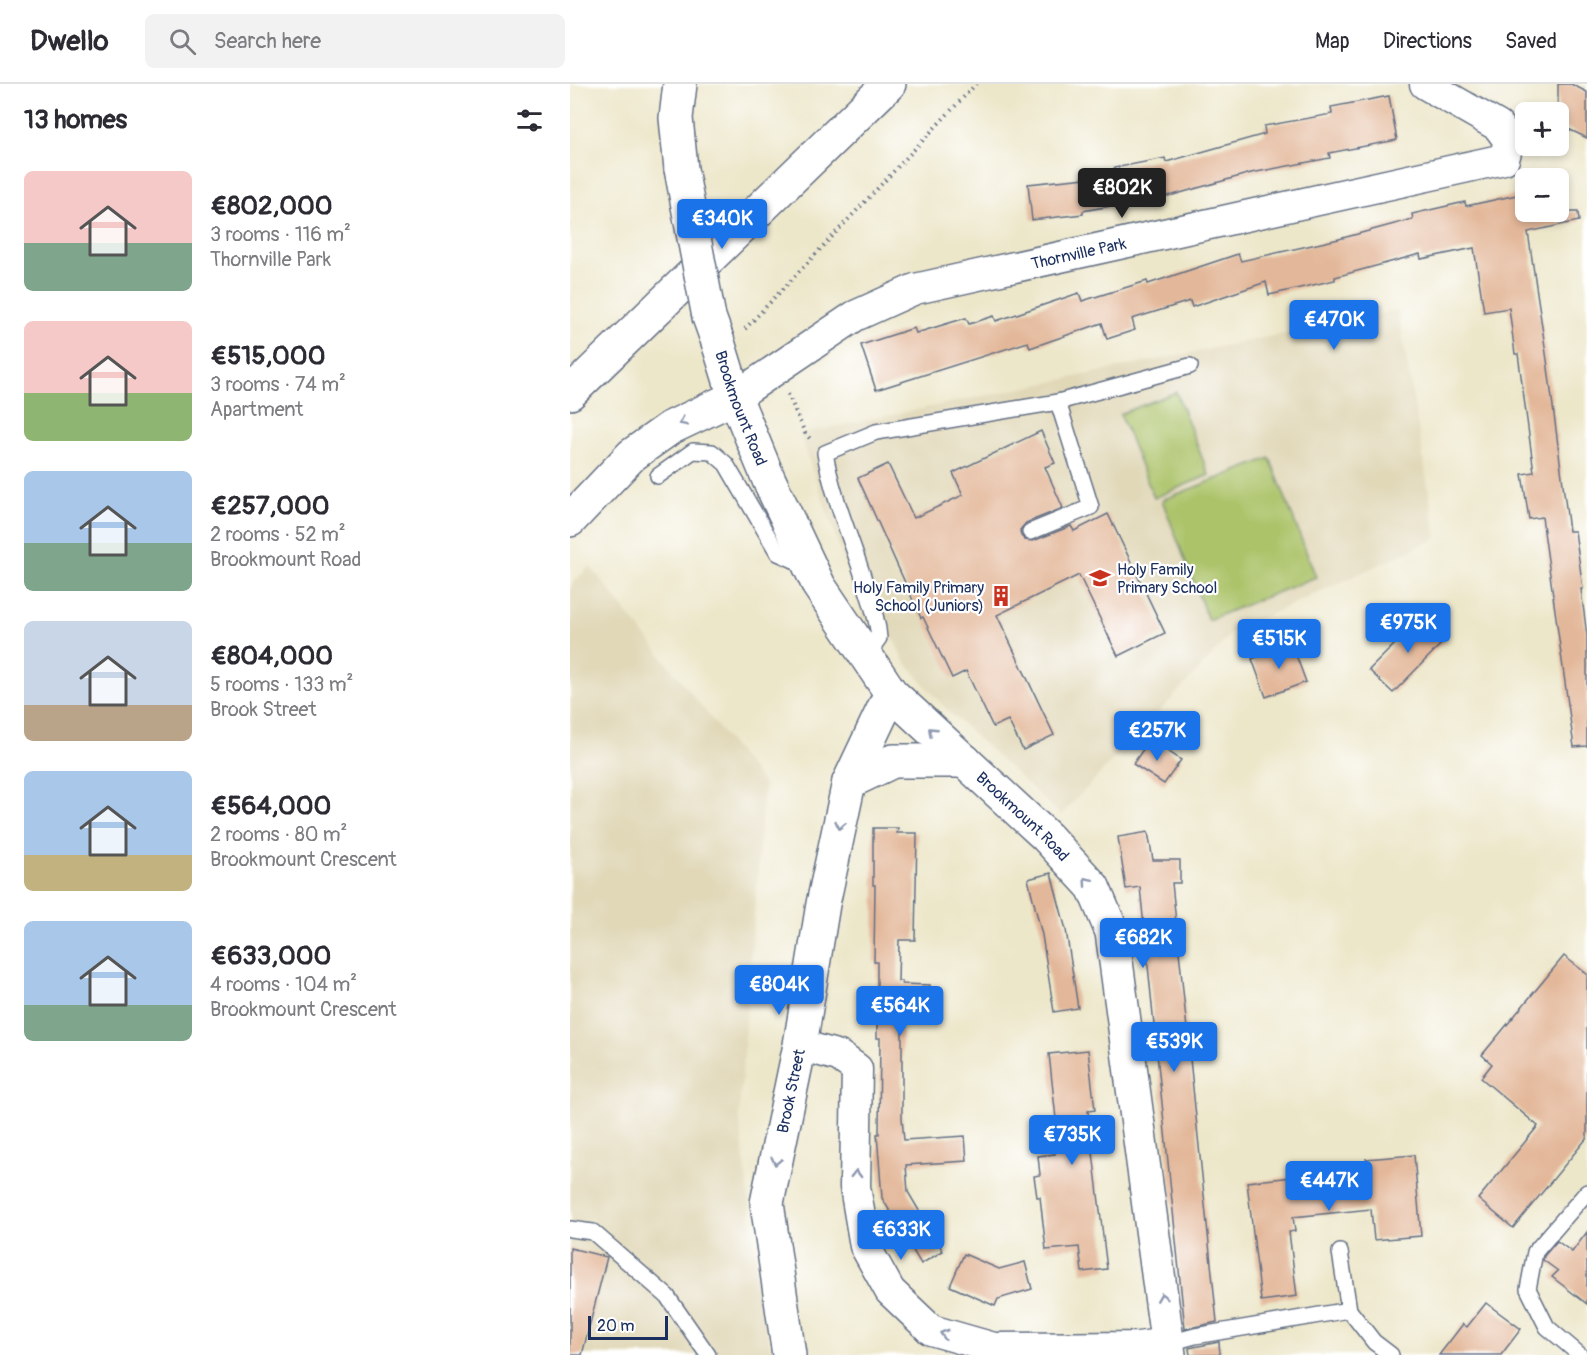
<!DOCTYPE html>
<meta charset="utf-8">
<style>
:root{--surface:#fff;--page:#f2f2f3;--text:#2b2b33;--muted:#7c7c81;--line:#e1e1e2;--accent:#1a73e8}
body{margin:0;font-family:Pangolin,sans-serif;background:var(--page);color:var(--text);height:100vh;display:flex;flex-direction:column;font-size:22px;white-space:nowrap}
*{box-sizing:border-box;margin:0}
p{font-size:20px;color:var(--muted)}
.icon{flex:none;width:33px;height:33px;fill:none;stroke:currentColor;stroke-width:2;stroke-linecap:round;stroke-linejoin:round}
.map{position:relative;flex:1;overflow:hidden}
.drawer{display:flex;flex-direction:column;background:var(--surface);width:570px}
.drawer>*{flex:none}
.controls{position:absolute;left:945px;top:18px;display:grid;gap:12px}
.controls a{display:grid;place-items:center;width:54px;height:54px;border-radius:9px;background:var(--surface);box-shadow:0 3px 9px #0003;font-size:30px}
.scale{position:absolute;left:18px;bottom:15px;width:80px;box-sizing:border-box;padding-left:6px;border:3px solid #1b2f5e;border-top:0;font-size:16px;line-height:21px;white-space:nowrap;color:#1b2f5e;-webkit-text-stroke:4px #fff;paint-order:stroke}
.price{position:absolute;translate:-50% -51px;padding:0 14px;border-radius:6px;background:var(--accent);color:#fff;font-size:20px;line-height:39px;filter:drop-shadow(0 2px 3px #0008)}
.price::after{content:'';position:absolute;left:50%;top:36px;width:18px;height:14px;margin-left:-9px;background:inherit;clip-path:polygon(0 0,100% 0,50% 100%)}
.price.current{background:#222;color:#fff}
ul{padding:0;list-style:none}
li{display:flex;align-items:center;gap:18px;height:150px;padding:0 24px}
li span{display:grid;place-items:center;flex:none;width:168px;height:120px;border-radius:9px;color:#555}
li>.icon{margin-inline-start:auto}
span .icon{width:72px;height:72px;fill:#fffc;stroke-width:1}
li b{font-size:26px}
h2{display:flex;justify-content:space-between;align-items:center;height:72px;padding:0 24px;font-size:26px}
header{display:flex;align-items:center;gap:36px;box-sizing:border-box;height:84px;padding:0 30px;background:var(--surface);border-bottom:2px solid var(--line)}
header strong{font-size:28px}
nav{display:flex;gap:33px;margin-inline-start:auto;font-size:21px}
.search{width:420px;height:54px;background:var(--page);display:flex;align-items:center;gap:15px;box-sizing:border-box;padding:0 21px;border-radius:9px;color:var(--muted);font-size:22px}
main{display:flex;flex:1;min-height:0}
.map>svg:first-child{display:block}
.built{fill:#e1d8b8}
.green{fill:#acc369;stroke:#647964;stroke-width:1.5}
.building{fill:#e3b799}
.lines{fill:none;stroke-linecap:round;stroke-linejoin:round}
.lane-casing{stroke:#646f84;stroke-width:18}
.street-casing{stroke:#646f84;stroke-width:33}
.secondary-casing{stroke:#646f84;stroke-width:36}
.highway-casing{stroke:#646f84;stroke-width:36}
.path{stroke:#646f84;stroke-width:4;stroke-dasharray:1.5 4.5;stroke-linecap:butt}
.lane{stroke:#fff;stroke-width:15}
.street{stroke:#fff;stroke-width:30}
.secondary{stroke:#fff;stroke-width:33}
.highway{stroke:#fff;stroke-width:33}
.secondary-bridge-casing{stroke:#646f84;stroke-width:36;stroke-linecap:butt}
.secondary-bridge{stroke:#fff;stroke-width:33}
.oneway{stroke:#8d97ae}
.labels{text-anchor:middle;stroke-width:4.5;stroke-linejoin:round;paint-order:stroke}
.street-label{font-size:16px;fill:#1b2f5e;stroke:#fff}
.poi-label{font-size:16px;fill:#1b2f5e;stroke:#fff;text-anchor:start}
</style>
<header>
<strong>Dwello</strong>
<div class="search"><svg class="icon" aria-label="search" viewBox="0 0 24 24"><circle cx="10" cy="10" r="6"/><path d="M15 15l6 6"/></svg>Search here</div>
<nav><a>Map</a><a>Directions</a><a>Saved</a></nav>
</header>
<main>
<section class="drawer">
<h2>13 homes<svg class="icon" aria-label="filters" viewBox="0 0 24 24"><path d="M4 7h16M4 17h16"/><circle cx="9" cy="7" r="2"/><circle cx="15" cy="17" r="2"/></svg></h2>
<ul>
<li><span style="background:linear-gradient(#f6c9c9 60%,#7fa58c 0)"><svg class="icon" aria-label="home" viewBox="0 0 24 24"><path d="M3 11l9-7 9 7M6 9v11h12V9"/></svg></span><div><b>€802,000</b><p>3 rooms · 116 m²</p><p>Thornville Park</p></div></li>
<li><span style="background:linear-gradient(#f6c9c9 60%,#8fb573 0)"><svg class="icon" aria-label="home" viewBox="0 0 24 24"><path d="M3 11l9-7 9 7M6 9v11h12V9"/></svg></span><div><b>€515,000</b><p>3 rooms · 74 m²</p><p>Apartment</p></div></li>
<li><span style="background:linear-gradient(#a9c7e8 60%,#7fa58c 0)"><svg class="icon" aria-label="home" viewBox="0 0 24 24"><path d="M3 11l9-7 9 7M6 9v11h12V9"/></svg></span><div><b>€257,000</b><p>2 rooms · 52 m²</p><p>Brookmount Road</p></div></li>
<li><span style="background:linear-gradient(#c9d6e8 70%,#b9a48a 0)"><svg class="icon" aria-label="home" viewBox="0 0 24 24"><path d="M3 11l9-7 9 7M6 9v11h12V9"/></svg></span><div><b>€804,000</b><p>5 rooms · 133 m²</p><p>Brook Street</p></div></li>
<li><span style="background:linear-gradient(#a9c7e8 70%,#c2b280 0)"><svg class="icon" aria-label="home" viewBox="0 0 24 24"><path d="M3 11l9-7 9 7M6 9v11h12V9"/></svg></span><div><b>€564,000</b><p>2 rooms · 80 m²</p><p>Brookmount Crescent</p></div></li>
<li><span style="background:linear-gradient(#a9c7e8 70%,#7fa58c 0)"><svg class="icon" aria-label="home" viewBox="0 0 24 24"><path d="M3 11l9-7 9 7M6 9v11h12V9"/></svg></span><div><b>€633,000</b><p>4 rooms · 104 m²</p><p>Brookmount Crescent</p></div></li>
</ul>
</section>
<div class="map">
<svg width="1017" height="1271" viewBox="0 0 1017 1271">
<rect width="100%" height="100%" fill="#fff"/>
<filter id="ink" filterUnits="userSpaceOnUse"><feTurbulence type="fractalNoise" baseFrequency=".0167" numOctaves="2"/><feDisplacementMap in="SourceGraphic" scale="12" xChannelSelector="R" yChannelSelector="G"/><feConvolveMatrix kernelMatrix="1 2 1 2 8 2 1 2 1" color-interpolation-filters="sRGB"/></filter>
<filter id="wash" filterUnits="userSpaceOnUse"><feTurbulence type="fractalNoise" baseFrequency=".008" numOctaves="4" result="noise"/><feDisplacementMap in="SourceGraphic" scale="24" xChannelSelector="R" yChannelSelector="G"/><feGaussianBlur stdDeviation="1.35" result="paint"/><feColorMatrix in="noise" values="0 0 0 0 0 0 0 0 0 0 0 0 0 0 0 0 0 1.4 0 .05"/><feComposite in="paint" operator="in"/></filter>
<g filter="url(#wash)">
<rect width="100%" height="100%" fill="#ede7ca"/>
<!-- built -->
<g class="built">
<path d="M828 226 867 454 662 548 639 575 491 731 375 624 334 577 313 533 294 534 230 350Z"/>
<path d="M20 482 194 701 169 1031 190 1209 202 1271H0V502Z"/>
</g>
<!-- green -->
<g class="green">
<path d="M606 308 639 391 584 414 550 330Z"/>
<path d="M700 374 746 493 638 536 592 416Z"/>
</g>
<g id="blocks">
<!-- building -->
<g class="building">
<path d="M988 0H1001L1017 8V54L988 40Z"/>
<path d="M819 12 827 56 759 69 760 74 681 89 603 111 513 127V130L462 136 458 100 545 91 544 84 595 74 596 78 695 50 694 42 762 30 761 23Z"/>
<path d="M956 109V128H1008L1009 137 958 148 977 276 999 447H1005L1013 505H1011L1017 552V662L1004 663 972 433 959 435 952 390 964 388 948 270H945L939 224 914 228 904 164 851 175 850 170 765 193V196L699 211 696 198 622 223 620 217 562 235 565 246 537 255 532 239 460 264 458 258 306 306 291 261 344 244 346 249 396 234 399 240 424 232 426 237 509 209 512 217 577 197 578 200 668 170 671 177 769 155 843 135 842 130 895 118 896 122Z"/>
<path d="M471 347 485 379 475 383 493 424 456 439 450 446 451 452 455 456 463 457 501 442 504 447 538 430 595 549 548 572 509 491 427 531 484 651 453 666 438 636 423 643 396 587 382 594 353 533 351 534 288 394 318 380 344 434 393 411 383 389Z"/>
<path d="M854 531 877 554 823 609 799 586Z"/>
<path d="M722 560 736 598 696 613 682 575Z"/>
<path d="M580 655 611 676 594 700 563 680Z"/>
<path d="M303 744H328L327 749H347L345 856H329L328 897H332V900L360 901V922H332V1034L334 1056 395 1052 397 1077 336 1081 338 1108 373 1167 351 1180 312 1114 307 1050H309L310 954H307V878H304L305 801H303Z"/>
<path d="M578 748 583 776H610V799H602L647 1238 615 1245 570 803 556 805 548 753Z"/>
<path d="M481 789 496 846 508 924 484 928 472 851 458 795Z"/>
<path d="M994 872 1017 890V1054L943 1144 908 1115 968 1042 911 994 922 980 912 971Z"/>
<path d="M518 966 525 1026 518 1027 537 1185 512 1188 509 1163 476 1166 470 1113H467L464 1092 470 1091 468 1072 485 1070 482 1045 487 1044 479 970Z"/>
<path d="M844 1071 851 1152 804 1156 801 1125 723 1133 725 1147 719 1148 727 1212 691 1217 677 1098 797 1085 796 1075Z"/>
<path d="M1017 1148V1220L982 1193 988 1187 973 1176 974 1172 987 1157 1002 1168Z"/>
<path d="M0 1164 37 1173 12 1271H0Z"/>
<path d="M394 1170 429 1185 455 1178 462 1205 428 1215 425 1222 380 1202Z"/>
<path d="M916 1219 951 1245 931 1271H869L893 1240 897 1243Z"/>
<path d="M649 1258 650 1271H620L619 1264Z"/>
</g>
</g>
</g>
<g filter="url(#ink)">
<use href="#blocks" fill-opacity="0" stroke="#646f84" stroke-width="1.5"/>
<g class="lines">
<defs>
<g id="lane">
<path d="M88 392 123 367 142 368 156 380 208 469 235 481"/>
<path d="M460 448 521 423 488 318"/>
<path d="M296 572 309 554C308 538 303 524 298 509 285 462 263 417 255 369L306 348 488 318 620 282"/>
<path d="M0 1145 23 1148 97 1212 138 1271"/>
<path d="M770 1168 779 1226 804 1258 821 1271"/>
<path d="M599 1259 625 1252 779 1226"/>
<path d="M1010 1271 977 1243 958 1205 965 1168 1017 1108"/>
</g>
<g id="street">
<path id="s1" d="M165 313 285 232 345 205 934 75 939 57 928 42 855 0"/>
<path d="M230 961 269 972 287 985 285 1103 295 1162 320 1207 361 1246 424 1264 568 1263 599 1259"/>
</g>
<g id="secondary">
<path d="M110 0 106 34 111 85"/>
<path id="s2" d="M148 258 165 313 199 396 249 502 321 609 477 753 523 803 542 848 599 1271"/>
<path d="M279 698 323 677H395"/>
<path id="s3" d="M219 1271 197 1119 230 961 253 820 279 698 321 609"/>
</g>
<g id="highway">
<path d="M0 309 319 0"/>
<path d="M0 436 62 371 100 344 165 313"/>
</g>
</defs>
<!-- lane casing -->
<use href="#lane" class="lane-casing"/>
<!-- street casing -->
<use href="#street" class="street-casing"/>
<!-- secondary casing -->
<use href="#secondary" class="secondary-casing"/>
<!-- highway casing -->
<use href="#highway" class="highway-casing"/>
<!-- path -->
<g class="path">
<path d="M175 245 406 0"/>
<path d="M218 310 235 349 241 356"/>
</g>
<!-- lane -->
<use href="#lane" class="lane"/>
<!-- street -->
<use href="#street" class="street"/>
<!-- secondary -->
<use href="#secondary" class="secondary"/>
<!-- highway -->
<use href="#highway" class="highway"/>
<defs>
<path id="secondary-bridge" d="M111 85 139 233 148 258"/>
</defs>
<!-- secondary-bridge casing -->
<use href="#secondary-bridge" class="secondary-bridge-casing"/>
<!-- secondary-bridge -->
<use href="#secondary-bridge" class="secondary-bridge"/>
</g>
<!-- one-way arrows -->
<defs><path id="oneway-chevron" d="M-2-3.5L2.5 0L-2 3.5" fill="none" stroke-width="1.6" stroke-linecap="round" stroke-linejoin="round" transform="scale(1.5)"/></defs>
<g class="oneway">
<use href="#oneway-chevron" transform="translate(113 338) rotate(154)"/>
<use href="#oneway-chevron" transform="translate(362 647) rotate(-137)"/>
<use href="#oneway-chevron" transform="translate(270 741) rotate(102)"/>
<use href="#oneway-chevron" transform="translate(517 797) rotate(-131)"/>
<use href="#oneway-chevron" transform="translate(206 1077) rotate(102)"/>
<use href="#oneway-chevron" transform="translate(286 1090) rotate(-89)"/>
<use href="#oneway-chevron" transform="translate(592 1213) rotate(-98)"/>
<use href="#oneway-chevron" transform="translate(374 1250) rotate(-164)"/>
</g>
</g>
<!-- icons -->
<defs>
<symbol id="school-bare" viewBox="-9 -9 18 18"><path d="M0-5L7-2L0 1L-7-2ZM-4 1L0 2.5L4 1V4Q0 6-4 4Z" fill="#c8321e" stroke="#fff" stroke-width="2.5" paint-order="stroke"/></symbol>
<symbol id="building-bare" viewBox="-9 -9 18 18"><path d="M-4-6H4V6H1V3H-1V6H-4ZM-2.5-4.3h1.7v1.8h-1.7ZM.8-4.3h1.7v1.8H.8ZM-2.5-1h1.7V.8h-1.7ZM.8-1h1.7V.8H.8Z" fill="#c8321e" stroke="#fff" stroke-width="2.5" paint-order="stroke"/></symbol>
</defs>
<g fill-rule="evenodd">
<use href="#school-bare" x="515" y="479" width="30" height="30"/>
<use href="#building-bare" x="416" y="497" width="30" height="30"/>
</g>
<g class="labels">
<!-- street labels -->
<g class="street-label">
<text dy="6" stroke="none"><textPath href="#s1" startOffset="378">Thornville Park</textPath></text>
<text dy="6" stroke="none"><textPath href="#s2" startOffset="70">Brookmount Road</textPath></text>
<text dy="6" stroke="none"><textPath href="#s2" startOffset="574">Brookmount Road</textPath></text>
<text dy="6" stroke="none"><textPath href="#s3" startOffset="268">Brook Street</textPath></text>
</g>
<!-- poi labels -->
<g class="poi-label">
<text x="547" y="491">Holy Family<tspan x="547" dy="18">Primary School</tspan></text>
<text x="414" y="509" text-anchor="end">Holy Family Primary<tspan x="414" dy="18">School (Juniors)</tspan></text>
</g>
</g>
</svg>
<div class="controls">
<a>+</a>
<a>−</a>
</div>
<div class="scale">20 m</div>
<b class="price current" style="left:552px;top:135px">€802K</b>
<b class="price" style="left:152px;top:166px">€340K</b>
<b class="price" style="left:764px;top:267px">€470K</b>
<b class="price" style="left:838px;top:570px">€975K</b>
<b class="price" style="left:709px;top:586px">€515K</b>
<b class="price" style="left:587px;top:678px">€257K</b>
<b class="price" style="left:573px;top:885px">€682K</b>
<b class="price" style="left:209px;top:932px">€804K</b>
<b class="price" style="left:330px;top:953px">€564K</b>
<b class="price" style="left:604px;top:989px">€539K</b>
<b class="price" style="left:502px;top:1082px">€735K</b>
<b class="price" style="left:759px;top:1128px">€447K</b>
<b class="price" style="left:331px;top:1177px">€633K</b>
</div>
</main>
